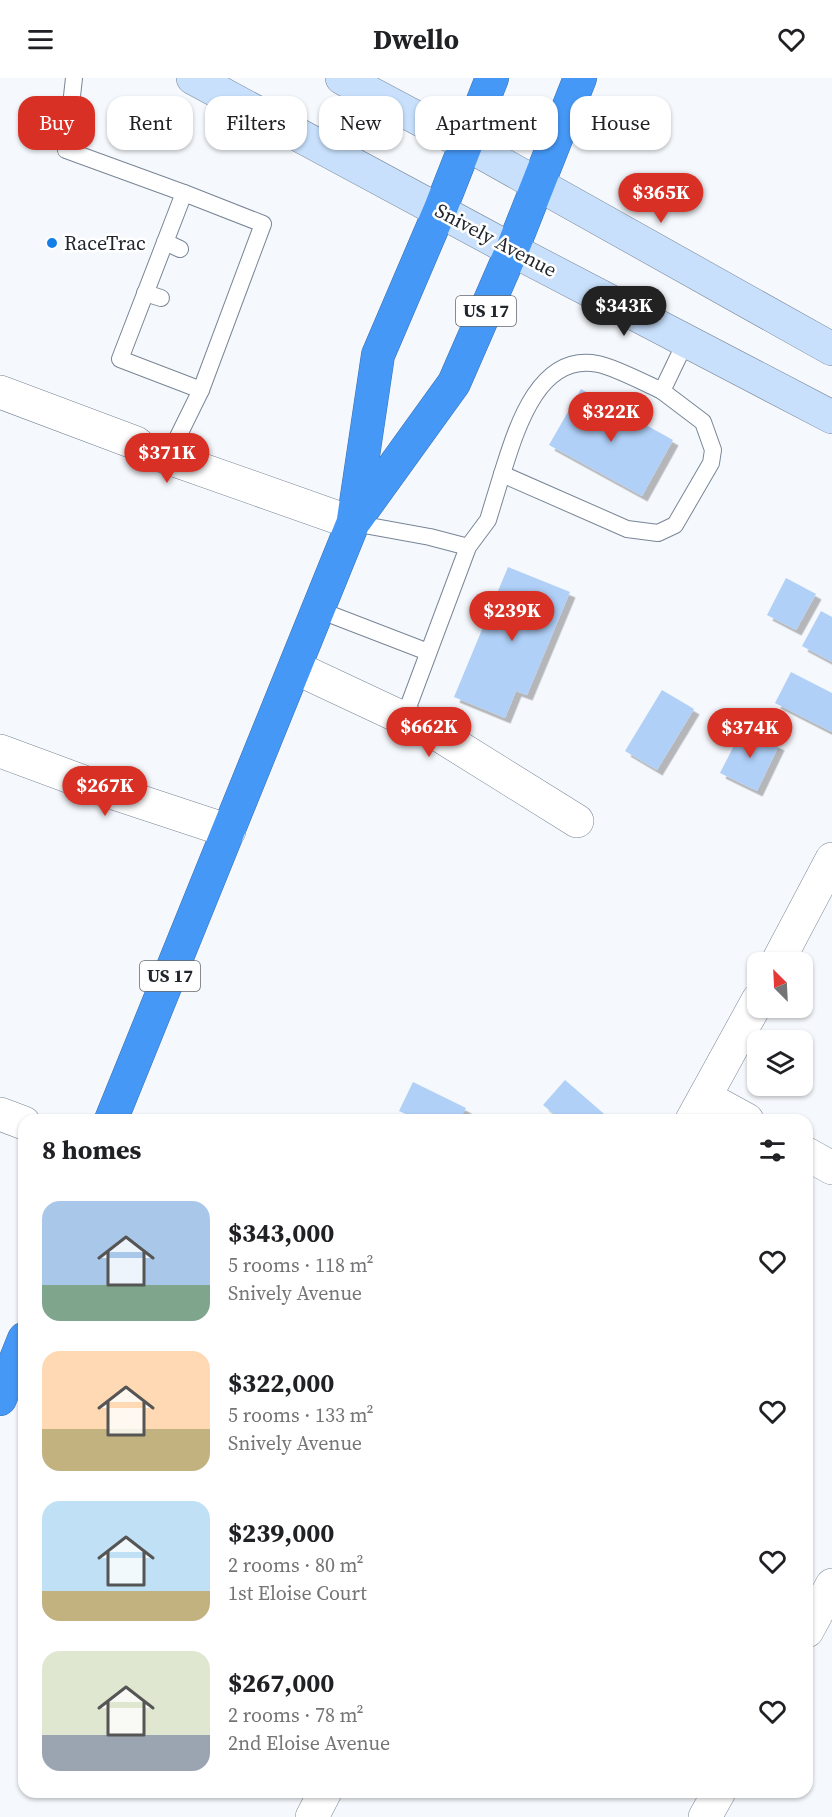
<!DOCTYPE html>
<meta charset="utf-8">
<style>
:root{--surface:#fff;--page:#f6f6f6;--text:#202124;--muted:#757577;--accent:#d93025}
body{margin:0;font-family:"Source Serif 4",serif;background:var(--page);color:var(--text);height:100vh;display:flex;flex-direction:column;font-size:22px;white-space:nowrap}
*{box-sizing:border-box;margin:0}
p{font-size:20px;color:var(--muted)}
.icon{flex:none;width:33px;height:33px;fill:none;stroke:currentColor;stroke-width:2;stroke-linecap:round;stroke-linejoin:round}
.map{position:relative;flex:1;overflow:hidden}
.drawer{position:absolute;left:18px;top:1036px;width:795px;height:684px;display:flex;flex-direction:column;background:var(--surface);border-radius:18px;box-shadow:0 2px 4px #0004}
.drawer>*{flex:none}
.banner{position:absolute;left:18px;top:18px;width:796px;height:54px;display:flex;gap:12px}
.needle{width:39px;rotate:336deg}
.buttons{position:absolute;left:747px;top:874px;display:grid;gap:12px}
.buttons a{display:grid;place-items:center;width:66px;height:66px;border-radius:12px;background:var(--surface);box-shadow:0 2px 4px #0004;font-size:30px}
.price{position:absolute;translate:-50% -51px;padding:0 14px;border-radius:21px;background:var(--accent);color:#fff;font-size:20px;line-height:39px;filter:drop-shadow(0 2px 3px #0008)}
.price::after{content:'';position:absolute;left:50%;top:36px;width:18px;height:14px;margin-left:-9px;background:inherit;clip-path:polygon(0 0,100% 0,50% 100%)}
.price.selected{background:#222;color:#fff}
ul{padding:0;list-style:none}
li{display:flex;align-items:center;gap:18px;height:150px;padding:0 24px}
li span{display:grid;place-items:center;flex:none;width:168px;height:120px;border-radius:18px;color:#555}
li>.icon{margin-inline-start:auto}
span .icon{width:72px;height:72px;fill:#fffc;stroke-width:1}
li b{font-size:26px}
h2{display:flex;justify-content:space-between;align-items:center;height:72px;padding:0 24px;font-size:26px}
.tag{padding:0 21px;border-radius:18px;background:var(--surface);box-shadow:0 2px 4px #0004;font-size:21px;line-height:54px}
.tag.selected{background:var(--accent);color:#fff}
header{display:flex;justify-content:space-between;align-items:center;height:78px;padding:0 24px;background:var(--surface);font-size:27px;font-weight:700}
.map>svg:first-child{display:block}
.building{fill:#b0d0f8;filter:url(#shadow)}
.lines{fill:none;stroke-linecap:round;stroke-linejoin:round}
.lane-casing{stroke:#788697;stroke-width:18}
.street-casing{stroke:#788697;stroke-width:34}
.secondary-casing{stroke:#788697;stroke-width:34}
.highway-casing{stroke:#3970b0;stroke-width:34}
.lane{stroke:#fff;stroke-width:16}
.street{stroke:#fff;stroke-width:33}
.secondary{stroke:#c8e0fc;stroke-width:33}
.highway{stroke:#4698f6;stroke-width:33}
.poi-dot{fill:#1480e7;stroke:#fff;stroke-width:2}
.labels{text-anchor:middle;stroke-width:5;stroke-linejoin:round;paint-order:stroke}
.shield{fill:#fff;stroke:#64676c;stroke-width:1.5}
.shield-label{font-size:18px;font-weight:bold;fill:#21262d}
.street-label{font-size:20px;fill:#21262d;stroke:#fff}
.poi-label{font-size:20px;fill:#21262d;stroke:#fff;text-anchor:start}
</style>
<header><svg class="icon" aria-label="menu" viewBox="0 0 24 24"><path d="M4 6h16M4 12h16M4 18h16"/></svg>Dwello<svg class="icon" aria-label="heart" viewBox="0 0 24 24"><path d="M12 20l-8-8c-3-5 5-10 8-4 3-6 11-1 8 4z"/></svg></header>
<div class="map">
<svg width="832" height="1739" viewBox="0 0 832 1739">
<defs>
<filter id="shadow"><feDropShadow dx="5.5" dy="5.5" stdDeviation="0" flood-color="#0004"/></filter>
</defs>
<rect width="100%" height="100%" fill="#f5f8fc"/>
<!-- building -->
<g class="building">
<path d="M581 311 673 362 642 418 549 367Z"/>
<path d="M508 489 570 514 527 617 516 613 505 640 454 619Z"/>
<path d="M786 500 816 516 796 552 767 537Z"/>
<path d="M821 533 832 539V584L802 568Z"/>
<path d="M791 594 832 615V654L775 625Z"/>
<path d="M662 612 694 631 657 692 625 673Z"/>
<path d="M743 650 779 667 757 713 720 695Z"/>
<path d="M565 1002 611 1042H561L543 1027Z"/>
<path d="M413 1004 466 1030 459 1042H419L399 1033Z"/>
</g>
<g class="lines">
<defs>
<g id="lane">
<path d="M74 0 66 72 184 115 120 281 201 312 168 379"/>
<path d="M184 115 263 146 201 312"/>
<path d="M165 164 180 171"/>
<path d="M145 215 161 220"/>
<path d="M502 396C516 352 538 274 598 286 614 289 645 305 662 313"/>
<path d="M353 445 430 459 468 469"/>
<path d="M319 532 428 574"/>
<path d="M404 640 468 469 488 442 502 396 627 451 658 455 675 447 711 385 713 372 703 344 662 313 686 263"/>
</g>
<g id="street">
<path d="M0 314 136 365 143 371 353 445"/>
<path d="M296 590 439 657 577 743"/>
<path d="M0 673 111 714 229 753"/>
<path d="M777 885 832 781"/>
<path d="M705 1019 747 1042"/>
<path d="M0 1036 24 1045"/>
<path d="M692 1042 758 922"/>
<path d="M807 1076 832 1090"/>
<path d="M807 1553 832 1507"/>
<path d="M312 1739 325 1714"/>
<path d="M705 1739 719 1714"/>
</g>
<g id="secondary">
<path d="M193 0 512 172 832 339"/>
<path d="M342 0 466 66 832 271"/>
</g>
<g id="highway">
<path d="M356 441 454 305 512 172 580 0"/>
<path d="M111 1042 353 445 378 277 440 132 492 0"/>
<path d="M0 1321 24 1261"/>
</g>
</defs>
<!-- lane casing -->
<use href="#lane" class="lane-casing"/>
<!-- street casing -->
<use href="#street" class="street-casing"/>
<!-- secondary casing -->
<use href="#secondary" class="secondary-casing"/>
<!-- highway casing -->
<use href="#highway" class="highway-casing"/>
<!-- lane -->
<use href="#lane" class="lane"/>
<!-- street -->
<use href="#street" class="street"/>
<!-- secondary -->
<use href="#secondary" class="secondary"/>
<!-- highway -->
<use href="#highway" class="highway"/>
</g>
<!-- markers -->
<circle class="poi-dot" cx="52" cy="165" r="6"/>
<g class="labels">
<!-- shield labels -->
<g class="shield">
<rect x="456" y="218" width="60" height="30" rx="4.5"/>
<rect x="140" y="883" width="60" height="30" rx="4.5"/>
</g>
<g class="shield-label">
<text x="486" y="239">US 17</text>
<text x="170" y="904">US 17</text>
</g>
<!-- street labels -->
<g class="street-label">
<text transform="translate(496 162) rotate(28)" y="7">Snively Avenue</text>
</g>
<!-- poi labels -->
<g class="poi-label">
<text x="64" y="172">RaceTrac</text>
</g>
</g>
</svg>
<div class="buttons">
<a><svg class="needle" viewBox="-14 -14 28 28"><path d="M0-13l5 13h-10z" fill="#e53935"/><path d="M0 13l5-13h-10z" fill="#757577"/></svg></a>
<a><svg class="icon" aria-label="layers" viewBox="0 0 24 24"><path d="M12 4l9 5-9 5-9-5zM3 14l9 5 9-5"/></svg></a>
</div>
<b class="price" style="left:661px;top:146px">$365K</b>
<b class="price selected" style="left:624px;top:259px">$343K</b>
<b class="price" style="left:611px;top:365px">$322K</b>
<b class="price" style="left:167px;top:406px">$371K</b>
<b class="price" style="left:512px;top:564px">$239K</b>
<b class="price" style="left:429px;top:680px">$662K</b>
<b class="price" style="left:750px;top:681px">$374K</b>
<b class="price" style="left:105px;top:739px">$267K</b>
<div class="banner">
<a class="tag selected">Buy</a>
<a class="tag">Rent</a>
<a class="tag">Filters</a>
<a class="tag">New</a>
<a class="tag">Apartment</a>
<a class="tag">House</a>
</div>
<section class="drawer">
<h2>8 homes<svg class="icon" aria-label="filters" viewBox="0 0 24 24"><path d="M4 7h16M4 17h16"/><circle cx="9" cy="7" r="2"/><circle cx="15" cy="17" r="2"/></svg></h2>
<ul>
<li><span style="background:linear-gradient(#a9c7e8 70%,#7fa58c 0)"><svg class="icon" aria-label="home" viewBox="0 0 24 24"><path d="M3 11l9-7 9 7M6 9v11h12V9"/></svg></span><div><b>$343,000</b><p>5 rooms · 118 m²</p><p>Snively Avenue</p></div><svg class="icon" aria-label="heart" viewBox="0 0 24 24"><path d="M12 20l-8-8c-3-5 5-10 8-4 3-6 11-1 8 4z"/></svg></li>
<li><span style="background:linear-gradient(#ffd9b3 65%,#c2b280 0)"><svg class="icon" aria-label="home" viewBox="0 0 24 24"><path d="M3 11l9-7 9 7M6 9v11h12V9"/></svg></span><div><b>$322,000</b><p>5 rooms · 133 m²</p><p>Snively Avenue</p></div><svg class="icon" aria-label="heart" viewBox="0 0 24 24"><path d="M12 20l-8-8c-3-5 5-10 8-4 3-6 11-1 8 4z"/></svg></li>
<li><span style="background:linear-gradient(#bfe0f5 75%,#c2b280 0)"><svg class="icon" aria-label="home" viewBox="0 0 24 24"><path d="M3 11l9-7 9 7M6 9v11h12V9"/></svg></span><div><b>$239,000</b><p>2 rooms · 80 m²</p><p>1st Eloise Court</p></div><svg class="icon" aria-label="heart" viewBox="0 0 24 24"><path d="M12 20l-8-8c-3-5 5-10 8-4 3-6 11-1 8 4z"/></svg></li>
<li><span style="background:linear-gradient(#dfe7d0 70%,#9aa5b1 0)"><svg class="icon" aria-label="home" viewBox="0 0 24 24"><path d="M3 11l9-7 9 7M6 9v11h12V9"/></svg></span><div><b>$267,000</b><p>2 rooms · 78 m²</p><p>2nd Eloise Avenue</p></div><svg class="icon" aria-label="heart" viewBox="0 0 24 24"><path d="M12 20l-8-8c-3-5 5-10 8-4 3-6 11-1 8 4z"/></svg></li>
</ul>
</section>
</div>
